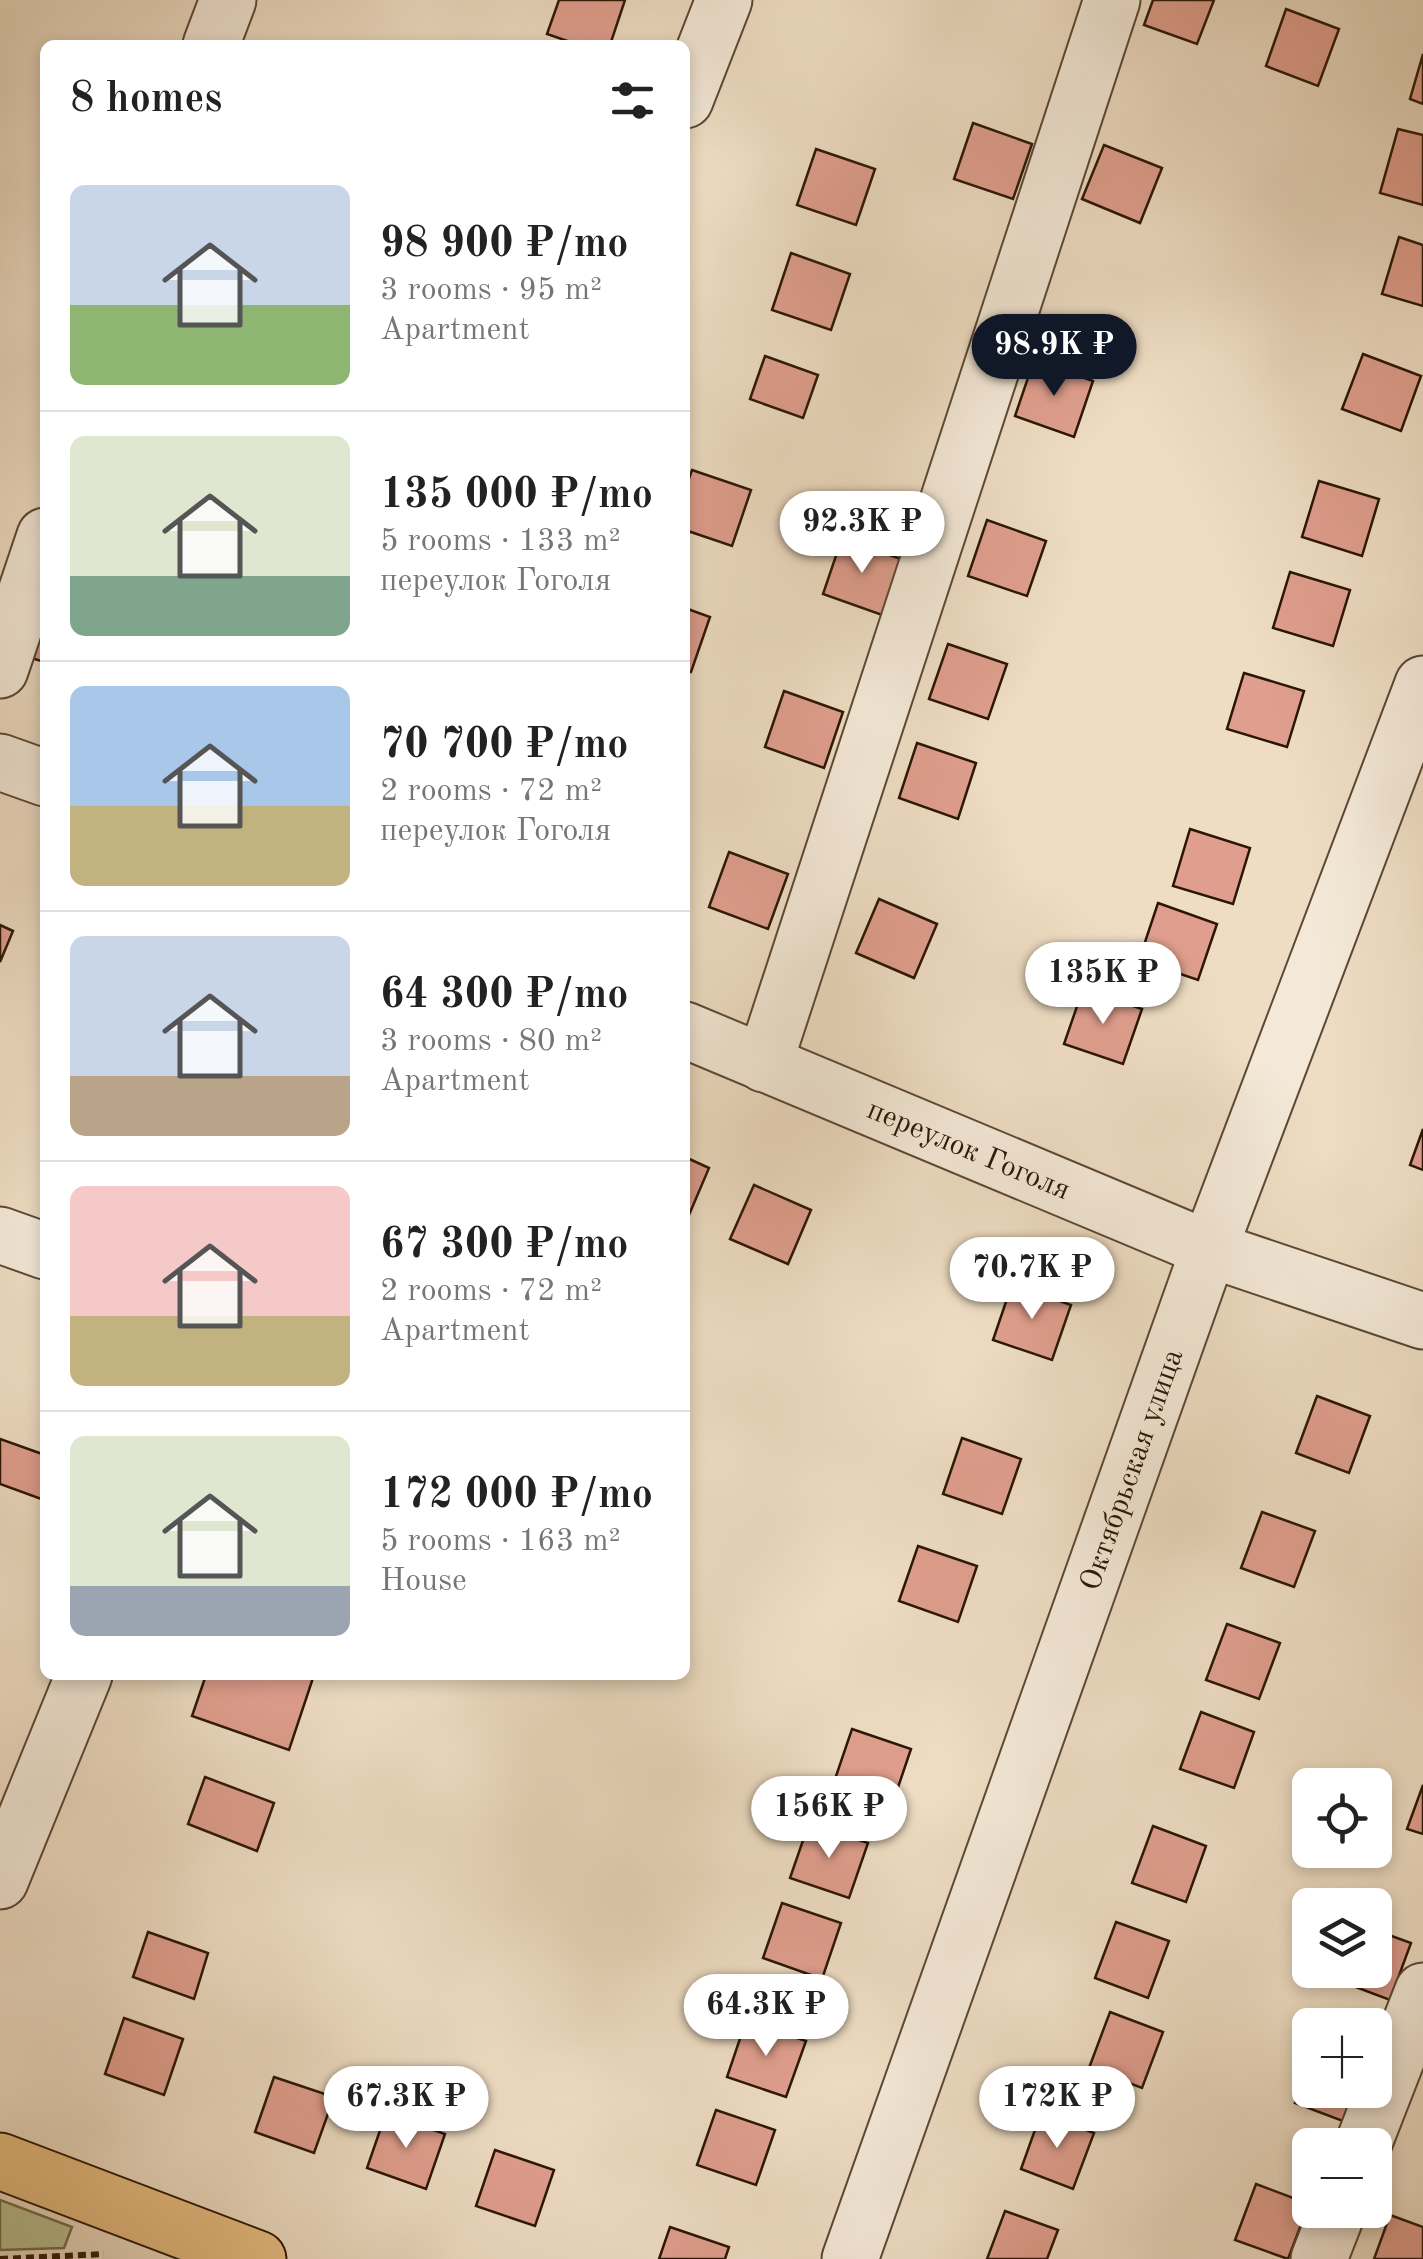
<!DOCTYPE html>
<meta charset="utf-8">
<style>
:root{--surface:#fff;--page:#f2f2f2;--text:#222;--muted:#767676;--line:#e0e0e0;--accent:#111827}
body{margin:0;font-family:"Old Standard TT",serif;background:var(--page);color:var(--text);height:100vh;display:flex;flex-direction:column;font-size:38px;white-space:nowrap}
*{box-sizing:border-box;margin:0}
p{font-size:32px;color:var(--muted)}
.icon{flex:none;width:55px;height:55px;fill:none;stroke:currentColor;stroke-width:2;stroke-linecap:round;stroke-linejoin:round}
.map{position:relative;flex:1;overflow:hidden}
.drawer{position:absolute;left:40px;top:40px;width:650px;height:1640px;display:flex;flex-direction:column;background:var(--surface);border-radius:15px;box-shadow:0 5px 15px #0003}
.drawer>*{flex:none}
.tools{position:absolute;left:1292px;top:1768px;display:grid;gap:20px}
.tools a{display:grid;place-items:center;width:100px;height:100px;border-radius:15px;background:var(--surface);box-shadow:0 5px 15px #0003;font-size:50px}
.price{position:absolute;translate:-50% -85px;padding:0 22px;border-radius:35px;background:#fff;color:#222;font-size:32px;line-height:65px;filter:drop-shadow(0 2px 5px #0008)}
.price::after{content:'';position:absolute;left:50%;top:60px;width:30px;height:22px;margin-left:-15px;background:inherit;clip-path:polygon(0 0,100% 0,50% 100%)}
.price.selected{background:var(--accent);color:#fff}
ul{padding:0;list-style:none}
li{display:flex;align-items:center;gap:30px;height:250px;padding:0 30px}
li+li{border-top:2px solid var(--line)}
li span{display:grid;place-items:center;flex:none;width:280px;height:200px;border-radius:15px;color:#555}
li>.icon{margin-inline-start:auto}
span .icon{width:120px;height:120px;fill:#fffc;stroke-width:1}
li b{font-size:42px}
h2{display:flex;justify-content:space-between;align-items:center;height:120px;padding:0 30px;font-size:42px}
.map>svg:first-child{display:block}
.green{fill:#bac093;stroke:#726b4c;stroke-width:2.5}
.building{fill:#e09f8e;stroke:#2a1606;stroke-width:2.5}
.lines{fill:none;stroke-linecap:round;stroke-linejoin:round}
.minor-casing{stroke:#5b4835;stroke-width:59}
.major-casing{stroke:#2a1606;stroke-width:59}
.path{stroke:#2a1606;stroke-width:6;stroke-dasharray:8 5;stroke-linecap:butt}
.minor{stroke:#f4e9d8;stroke-width:55}
.major{stroke:#e7be82;stroke-width:55}
.labels{text-anchor:middle;stroke-width:10;stroke-linejoin:round;paint-order:stroke}
.street-label{font-size:30px;fill:#2a1606;stroke:#f4e9d8}
</style>
<div class="map">
<svg width="1423" height="2259" viewBox="0 0 1423 2259">
<rect width="100%" height="100%" fill="#eeddc3"/>
<filter id="stains"><feTurbulence type="fractalNoise" baseFrequency=".002" numOctaves="4"/><feColorMatrix values="0 0 0 0 .2 0 0 0 0 .09 0 0 0 0 .02 0 0 0 .5 -.17"/></filter>
<radialGradient id="worn" r=".72"><stop offset=".6" stop-color="#630" stop-opacity="0"/><stop offset="1" stop-color="#630" stop-opacity=".3"/></radialGradient>
<!-- green -->
<path class="green" d="M0 2200 72 2227 64 2248 0 2250Z"/>
<!-- building -->
<g class="building">
<path d="M559 0H625L610 45H579L547 34Z"/>
<path d="M1153 0H1214L1197 44 1144 25Z"/>
<path d="M1286 9 1339 29 1318 86 1266 66Z"/>
<path d="M1423 54V104L1410 99Z"/>
<path d="M973 123 1032 144 1013 199 954 179Z"/>
<path d="M1398 129 1423 135V205L1380 193Z"/>
<path d="M1104 145 1162 168 1140 223 1082 199Z"/>
<path d="M816 149 875 169 856 225 797 205Z"/>
<path d="M1399 237 1423 245V306L1382 294Z"/>
<path d="M791 253 850 274 831 330 772 310Z"/>
<path d="M1363 354 1421 376 1401 431 1342 409Z"/>
<path d="M765 356 818 375 803 418 750 399Z"/>
<path d="M1034 360 1093 381 1074 437 1015 416Z"/>
<path d="M692 470 751 490 732 546 685 530V490Z"/>
<path d="M1319 481 1379 499 1362 556 1302 537Z"/>
<path d="M987 520 1046 541 1027 596 968 576Z"/>
<path d="M842 538 901 559 882 615 823 594Z"/>
<path d="M1290 572 1350 590 1333 646 1273 628Z"/>
<path d="M45 601V662L24 656Z"/>
<path d="M685 608 710 617 691 672 685 670Z"/>
<path d="M948 644 1007 664 988 719 929 699Z"/>
<path d="M1244 673 1304 691 1287 747 1227 729Z"/>
<path d="M784 691 843 712 824 768 765 747Z"/>
<path d="M917 743 976 763 958 819 899 798Z"/>
<path d="M1190 829 1250 848 1233 904 1173 886Z"/>
<path d="M729 852 788 874 768 929 709 907Z"/>
<path d="M879 899 937 924 914 978 856 953Z"/>
<path d="M1158 903 1217 924 1198 980 1139 960Z"/>
<path d="M0 925 13 931 0 962Z"/>
<path d="M1083 989 1142 1009 1123 1064 1064 1044Z"/>
<path d="M1423 1129V1170L1410 1165Z"/>
<path d="M685 1157 709 1168 686 1222H685Z"/>
<path d="M754 1185 811 1210 788 1264 730 1239Z"/>
<path d="M1012 1284 1071 1305 1052 1360 993 1340Z"/>
<path d="M1317 1396 1370 1416 1349 1473 1296 1453Z"/>
<path d="M962 1438 1021 1459 1002 1514 943 1494Z"/>
<path d="M0 1439 45 1455 44 1500 0 1484Z"/>
<path d="M1262 1512 1315 1531 1294 1587 1241 1568Z"/>
<path d="M918 1546 977 1566 958 1622 899 1601Z"/>
<path d="M1227 1624 1280 1643 1259 1699 1206 1680Z"/>
<path d="M206 1675H314L289 1750 192 1716Z"/>
<path d="M1201 1712 1254 1732 1234 1788 1180 1769Z"/>
<path d="M852 1729 911 1749 892 1805 833 1785Z"/>
<path d="M205 1777 274 1803 257 1851 188 1824Z"/>
<path d="M1423 1785V1834L1407 1829Z"/>
<path d="M809 1823 868 1843 849 1898 790 1878Z"/>
<path d="M1153 1826 1206 1846 1186 1902 1132 1883Z"/>
<path d="M782 1903 841 1923 822 1979 763 1958Z"/>
<path d="M1116 1922 1169 1941 1148 1998 1095 1978Z"/>
<path d="M1375 1930 1411 1943 1390 2000 1337 1980 1341 1970H1375Z"/>
<path d="M148 1932 208 1953 194 1999 133 1977Z"/>
<path d="M1110 2012 1163 2032 1142 2088 1089 2068Z"/>
<path d="M124 2018 183 2039 164 2095 105 2074Z"/>
<path d="M746 2021 806 2041 786 2097 727 2077Z"/>
<path d="M1310 2062V2090H1360L1348 2123 1295 2103Z"/>
<path d="M274 2077 334 2097 314 2153 255 2132Z"/>
<path d="M716 2110 775 2130 756 2185 697 2165Z"/>
<path d="M386 2113 445 2134 426 2189 367 2168Z"/>
<path d="M1041 2113 1094 2133 1073 2189 1021 2169Z"/>
<path d="M495 2150 554 2170 535 2226 476 2206Z"/>
<path d="M1256 2184 1309 2204 1288 2259 1235 2240Z"/>
<path d="M1005 2211 1058 2230 1047 2259H987Z"/>
<path d="M1390 2215 1423 2227V2259H1374Z"/>
<path d="M670 2227 729 2247 725 2259H659Z"/>
</g>
<g class="lines">
<defs>
<g id="minor">
<path d="M211 45 228 0"/>
<path d="M685 100 724 0"/>
<path d="M0 670 45 536"/>
<path d="M0 762 45 778"/>
<path id="s1" d="M685 1030 1209 1249 1423 1321"/>
<path d="M764 1064 1112 0"/>
<path d="M0 1235 45 1251"/>
<path d="M0 1881 84 1675"/>
<path d="M1363 2145 1423 1991"/>
<path id="s2" d="M850 2259 1209 1249 1423 684"/>
<path d="M1319 2259 1338 2210"/>
</g>
<path id="major" d="M0 2161 258 2259"/>
</defs>
<!-- minor casing -->
<use href="#minor" class="minor-casing"/>
<!-- major casing -->
<use href="#major" class="major-casing"/>
<!-- path -->
<path class="path" d="M0 2259 104 2254"/>
<!-- minor -->
<use href="#minor" class="minor"/>
<!-- major -->
<use href="#major" class="major"/>
</g>
<g class="labels">
<!-- street labels -->
<g class="street-label">
<text dy="10" stroke="none"><textPath href="#s1" startOffset="308">переулок Гоголя</textPath></text>
<text dy="10" stroke="none"><textPath href="#s2" startOffset="838">Октябрьская улица</textPath></text>
</g>
</g>
<rect width="100%" height="100%" filter="url(#stains)"/>
<rect width="100%" height="100%" fill="url(#worn)"/>
</svg>
<div class="tools">
<a><svg class="icon" aria-label="locate" viewBox="0 0 24 24"><circle cx="12" cy="12" r="6"/><path d="M12 2v4M12 18v4M2 12h4M18 12h4"/></svg></a>
<a><svg class="icon" aria-label="layers" viewBox="0 0 24 24"><path d="M12 4l9 5-9 5-9-5zM3 14l9 5 9-5"/></svg></a>
<a>+</a>
<a>−</a>
</div>
<b class="price selected" style="left:1054px;top:399px">98.9K ₽</b>
<b class="price" style="left:862px;top:576px">92.3K ₽</b>
<b class="price" style="left:1103px;top:1027px">135K ₽</b>
<b class="price" style="left:1032px;top:1322px">70.7K ₽</b>
<b class="price" style="left:829px;top:1861px">156K ₽</b>
<b class="price" style="left:766px;top:2059px">64.3K ₽</b>
<b class="price" style="left:406px;top:2151px">67.3K ₽</b>
<b class="price" style="left:1057px;top:2151px">172K ₽</b>
<section class="drawer">
<h2>8 homes<svg class="icon" aria-label="filters" viewBox="0 0 24 24"><path d="M4 7h16M4 17h16"/><circle cx="9" cy="7" r="2"/><circle cx="15" cy="17" r="2"/></svg></h2>
<ul>
<li><span style="background:linear-gradient(#c9d6e8 60%,#8fb573 0)"><svg class="icon" aria-label="home" viewBox="0 0 24 24"><path d="M3 11l9-7 9 7M6 9v11h12V9"/></svg></span><div><b>98 900 ₽/mo</b><p>3 rooms · 95 m²</p><p>Apartment</p></div></li>
<li><span style="background:linear-gradient(#dfe7d0 70%,#7fa58c 0)"><svg class="icon" aria-label="home" viewBox="0 0 24 24"><path d="M3 11l9-7 9 7M6 9v11h12V9"/></svg></span><div><b>135 000 ₽/mo</b><p>5 rooms · 133 m²</p><p>переулок Гоголя</p></div></li>
<li><span style="background:linear-gradient(#a9c7e8 60%,#c2b280 0)"><svg class="icon" aria-label="home" viewBox="0 0 24 24"><path d="M3 11l9-7 9 7M6 9v11h12V9"/></svg></span><div><b>70 700 ₽/mo</b><p>2 rooms · 72 m²</p><p>переулок Гоголя</p></div></li>
<li><span style="background:linear-gradient(#c9d6e8 70%,#b9a48a 0)"><svg class="icon" aria-label="home" viewBox="0 0 24 24"><path d="M3 11l9-7 9 7M6 9v11h12V9"/></svg></span><div><b>64 300 ₽/mo</b><p>3 rooms · 80 m²</p><p>Apartment</p></div></li>
<li><span style="background:linear-gradient(#f6c9c9 65%,#c2b280 0)"><svg class="icon" aria-label="home" viewBox="0 0 24 24"><path d="M3 11l9-7 9 7M6 9v11h12V9"/></svg></span><div><b>67 300 ₽/mo</b><p>2 rooms · 72 m²</p><p>Apartment</p></div></li>
<li><span style="background:linear-gradient(#dfe7d0 75%,#9aa5b1 0)"><svg class="icon" aria-label="home" viewBox="0 0 24 24"><path d="M3 11l9-7 9 7M6 9v11h12V9"/></svg></span><div><b>172 000 ₽/mo</b><p>5 rooms · 163 m²</p><p>House</p></div></li>
</ul>
</section>
</div>
